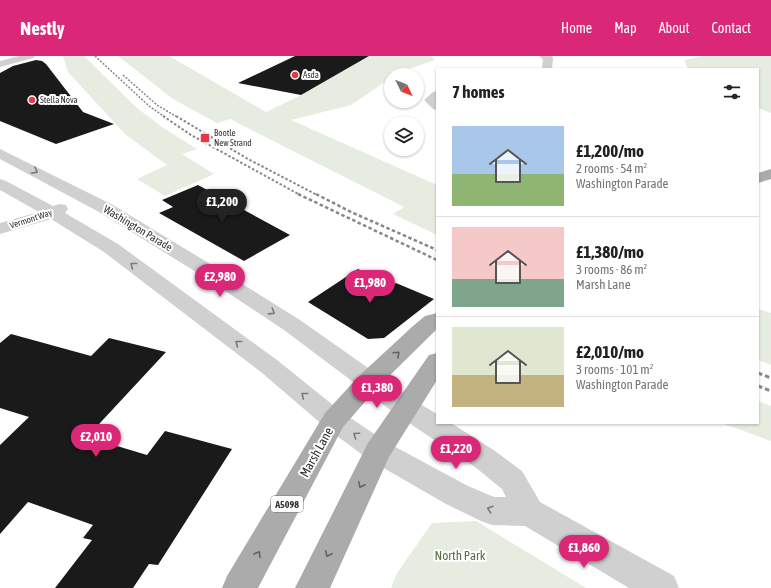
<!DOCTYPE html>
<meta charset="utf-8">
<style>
:root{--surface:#fff;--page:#f6f6f6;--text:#202124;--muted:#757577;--line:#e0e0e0;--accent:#db2777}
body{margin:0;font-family:"Asap Condensed",sans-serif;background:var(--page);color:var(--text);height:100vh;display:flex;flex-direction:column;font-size:15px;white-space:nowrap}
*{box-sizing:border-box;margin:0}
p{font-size:13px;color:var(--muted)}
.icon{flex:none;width:22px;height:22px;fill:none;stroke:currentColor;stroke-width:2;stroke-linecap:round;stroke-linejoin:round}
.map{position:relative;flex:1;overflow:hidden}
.sheet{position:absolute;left:436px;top:12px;width:323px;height:356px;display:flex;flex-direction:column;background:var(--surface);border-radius:0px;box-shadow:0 1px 3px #0004}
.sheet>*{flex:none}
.needle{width:26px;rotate:133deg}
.fabs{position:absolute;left:384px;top:12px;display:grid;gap:8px}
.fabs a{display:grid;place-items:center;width:40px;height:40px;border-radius:50%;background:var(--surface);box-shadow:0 1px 3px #0004;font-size:20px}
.price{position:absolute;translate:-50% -34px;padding:0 9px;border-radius:14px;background:var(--accent);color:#fff;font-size:13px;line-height:26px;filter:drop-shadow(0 1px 2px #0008)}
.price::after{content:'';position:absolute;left:50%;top:24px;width:12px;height:9px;margin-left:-6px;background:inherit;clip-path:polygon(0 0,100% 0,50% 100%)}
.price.on{background:#222;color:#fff}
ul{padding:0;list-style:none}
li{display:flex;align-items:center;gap:12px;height:100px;padding:0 16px}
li+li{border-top:1px solid var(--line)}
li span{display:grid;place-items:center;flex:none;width:112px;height:80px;border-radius:0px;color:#555}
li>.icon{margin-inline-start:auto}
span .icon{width:48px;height:48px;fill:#fffc;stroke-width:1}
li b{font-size:17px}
h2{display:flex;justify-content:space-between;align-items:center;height:48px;padding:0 16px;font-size:17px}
header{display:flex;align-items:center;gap:24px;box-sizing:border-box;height:56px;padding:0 20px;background:var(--accent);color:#fff}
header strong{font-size:19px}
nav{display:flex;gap:22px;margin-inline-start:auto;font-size:14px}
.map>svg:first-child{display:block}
.green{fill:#e6ecdf}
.building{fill:#1a1a1a}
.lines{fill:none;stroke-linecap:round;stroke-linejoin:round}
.minor{fill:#d0d0d0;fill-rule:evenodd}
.major{fill:#ababab;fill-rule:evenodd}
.rail-far3{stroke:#888;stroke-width:1.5;stroke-dasharray:2 1.5;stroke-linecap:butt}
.rail-far2{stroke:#888;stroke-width:2;stroke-dasharray:2.5 2;stroke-linecap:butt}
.rail-far1{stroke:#888;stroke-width:2.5;stroke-dasharray:3.5 2.5;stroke-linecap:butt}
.rail{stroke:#888;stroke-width:3;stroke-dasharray:4.5 3;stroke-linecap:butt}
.oneway{stroke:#7a7a7a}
.oneway2{stroke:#636363}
.poi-dot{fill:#e63946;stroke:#fff;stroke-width:1.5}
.labels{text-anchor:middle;stroke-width:4;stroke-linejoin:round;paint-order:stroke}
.far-poi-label{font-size:9px;fill:#333;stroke:#fff;text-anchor:start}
.far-street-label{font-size:9px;fill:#333;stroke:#fff}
.shield{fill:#fff;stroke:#707070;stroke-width:1}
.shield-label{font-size:10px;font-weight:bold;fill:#333}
.street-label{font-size:11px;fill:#333;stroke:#fff}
.near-street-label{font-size:13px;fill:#333;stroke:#fff}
.near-park-label{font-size:13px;fill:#56703f;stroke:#fff}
</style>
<header>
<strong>Nestly</strong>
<nav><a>Home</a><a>Map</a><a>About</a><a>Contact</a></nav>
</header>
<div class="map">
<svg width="771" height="532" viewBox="0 0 771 532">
<rect width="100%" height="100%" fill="#fff"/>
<!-- green -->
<g class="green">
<path d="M63 0H84L137 52 162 71 197 93 182 98 214 118 165 140 137 123 167 109 125 78 68 16Z"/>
<path d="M118 0H169L266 56 301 39 369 0H431L435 4 391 19V22L351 49 291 64 437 129V179L393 158 404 151 230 63 217 67 173 43Z"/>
<path d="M703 0H771V57L758 52V13H688L684 4Z"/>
<path d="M758 253 771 257V309L758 304Z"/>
<path d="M758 345 771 350V385L722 367H758Z"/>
<path d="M476 465 586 532H391L397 517 432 467Z"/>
</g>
<!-- building -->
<g class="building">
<path d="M295 0H369L301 39 238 27Z"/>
<path d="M36 4 42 5 46 8 83 56 114 68 56 88 0 65V17L13 10Z"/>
<path d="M198 129 290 179 244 205 159 157 173 151 162 144Z"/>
<path d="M358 213 392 230 396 227 434 243 384 282 368 283 308 246Z"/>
<path d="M11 278 91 300 109 282 166 296 87 381 147 399 165 375 232 393 158 509 149 508 133 532H55L92 484 83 482 93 469 28 446 0 478V389L29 361 0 352V287Z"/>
</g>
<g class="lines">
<!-- minor -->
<g class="minor">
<path d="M19 0H35L33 2 0 11V5Z"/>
<path d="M539 0H552L553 2 552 13H542L543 3Z"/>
<path d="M437 35V54L433 53 424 44 433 36Z"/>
<path d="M0 93 113 149 215 211 300 264 415 345 437 358V367H451L495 395 522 415 540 446 674 520 679 532H629L525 470 492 469 481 465 446 448 368 403 325 371 261 316 104 196 51 163 0 178V167L39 156 0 134V123L6 125 53 150 60 148 66 149 68 153 65 157 118 188 277 304 343 357 388 387 468 430 494 441H506L502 433 475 411 397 359 284 274 201 219 101 157 0 103Z"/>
</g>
<!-- major -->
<g class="major">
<path d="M771 113V123L758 127V117Z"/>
<path d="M437 257V273L378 331 343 371 258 532H222L227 520 325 357 360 319 413 270 425 260Z"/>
<path d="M437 297V324L389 401 330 532H295L368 387 429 299Z"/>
</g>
<!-- rail-far3 -->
<g class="rail-far3">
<path d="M95 0 149 50 165 61"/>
<path d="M123 19 157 49 177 61"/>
</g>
<!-- rail-far2 -->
<g class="rail-far2">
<path d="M163 60 191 79 300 139"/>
<path d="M176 60 248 103 317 139"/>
</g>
<!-- rail-far1 -->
<g class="rail-far1">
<path d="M298 138 437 204"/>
<path d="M316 138 351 156 437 194"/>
</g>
<!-- rail -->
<g class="rail">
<path d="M758 317 771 322"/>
<path d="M758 330 771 335"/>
</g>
</g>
<!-- one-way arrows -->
<defs><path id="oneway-chevron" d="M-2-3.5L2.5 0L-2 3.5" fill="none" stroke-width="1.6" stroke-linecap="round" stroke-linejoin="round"/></defs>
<g class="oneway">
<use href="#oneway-chevron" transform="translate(35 115) rotate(28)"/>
<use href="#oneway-chevron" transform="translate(133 209) rotate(-142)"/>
<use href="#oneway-chevron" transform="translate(272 256) rotate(33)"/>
<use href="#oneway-chevron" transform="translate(238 287) rotate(-142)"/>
<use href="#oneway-chevron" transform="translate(304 339) rotate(-141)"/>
<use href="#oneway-chevron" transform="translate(356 379) rotate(-145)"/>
<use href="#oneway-chevron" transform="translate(490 453) rotate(-162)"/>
</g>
<g class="oneway2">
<use href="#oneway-chevron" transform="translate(397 298) rotate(-43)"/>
<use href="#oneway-chevron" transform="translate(361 429) rotate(116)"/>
<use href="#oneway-chevron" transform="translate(258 498) rotate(-60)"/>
<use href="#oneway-chevron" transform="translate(328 498) rotate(115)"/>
</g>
<!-- markers -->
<g class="poi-dot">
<circle cx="295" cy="19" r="4"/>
<circle cx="32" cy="44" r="4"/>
<rect x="200" y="77" width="10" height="10" rx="2"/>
</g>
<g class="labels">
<!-- far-poi labels -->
<g class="far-poi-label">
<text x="303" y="22">Asda</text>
<text x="40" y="47">Stella Nova</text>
<text x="214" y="80">Bootle<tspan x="214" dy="10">New Strand</tspan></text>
</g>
<!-- far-street labels -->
<g class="far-street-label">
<text transform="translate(31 163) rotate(-18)" y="3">Vermont Way</text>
</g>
<!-- shield labels -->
<rect class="shield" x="271" y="440" width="32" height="16" rx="3"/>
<g class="shield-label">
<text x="287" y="452">A5098</text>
</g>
<!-- street labels -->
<g class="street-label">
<text transform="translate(138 172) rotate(31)" y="4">Washington Parade</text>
</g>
<!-- near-street labels -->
<g class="near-street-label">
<text transform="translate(316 396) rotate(-61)" y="5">Marsh Lane</text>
</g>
<!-- near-park labels -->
<g class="near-park-label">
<text x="460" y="504">North Park</text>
</g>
</g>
</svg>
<div class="fabs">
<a><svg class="needle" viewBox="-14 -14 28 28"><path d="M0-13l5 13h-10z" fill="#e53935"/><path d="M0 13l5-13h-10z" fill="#757577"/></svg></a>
<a><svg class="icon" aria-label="layers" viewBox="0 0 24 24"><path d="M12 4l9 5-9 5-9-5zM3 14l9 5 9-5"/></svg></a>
</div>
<b class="price on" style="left:222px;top:167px">£1,200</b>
<b class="price" style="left:220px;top:242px">£2,980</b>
<b class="price" style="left:370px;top:248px">£1,980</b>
<b class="price" style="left:377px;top:353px">£1,380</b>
<b class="price" style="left:96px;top:402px">£2,010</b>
<b class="price" style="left:456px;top:414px">£1,220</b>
<b class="price" style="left:584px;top:513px">£1,860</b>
<section class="sheet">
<h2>7 homes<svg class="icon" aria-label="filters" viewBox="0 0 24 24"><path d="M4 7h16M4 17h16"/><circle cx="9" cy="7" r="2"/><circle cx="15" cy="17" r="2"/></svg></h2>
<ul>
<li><span style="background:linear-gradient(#a9c7e8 60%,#8fb573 0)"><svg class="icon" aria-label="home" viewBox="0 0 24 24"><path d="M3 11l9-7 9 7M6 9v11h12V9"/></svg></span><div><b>£1,200/mo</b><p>2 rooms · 54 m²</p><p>Washington Parade</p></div></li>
<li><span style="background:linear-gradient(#f6c9c9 65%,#7fa58c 0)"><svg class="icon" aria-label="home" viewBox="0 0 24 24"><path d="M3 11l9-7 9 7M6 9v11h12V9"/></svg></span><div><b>£1,380/mo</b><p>3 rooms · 86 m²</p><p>Marsh Lane</p></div></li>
<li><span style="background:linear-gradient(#dfe7d0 60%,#c2b280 0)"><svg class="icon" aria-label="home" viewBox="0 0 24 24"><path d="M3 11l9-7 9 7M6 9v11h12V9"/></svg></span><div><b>£2,010/mo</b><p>3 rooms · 101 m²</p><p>Washington Parade</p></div></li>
</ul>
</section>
</div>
